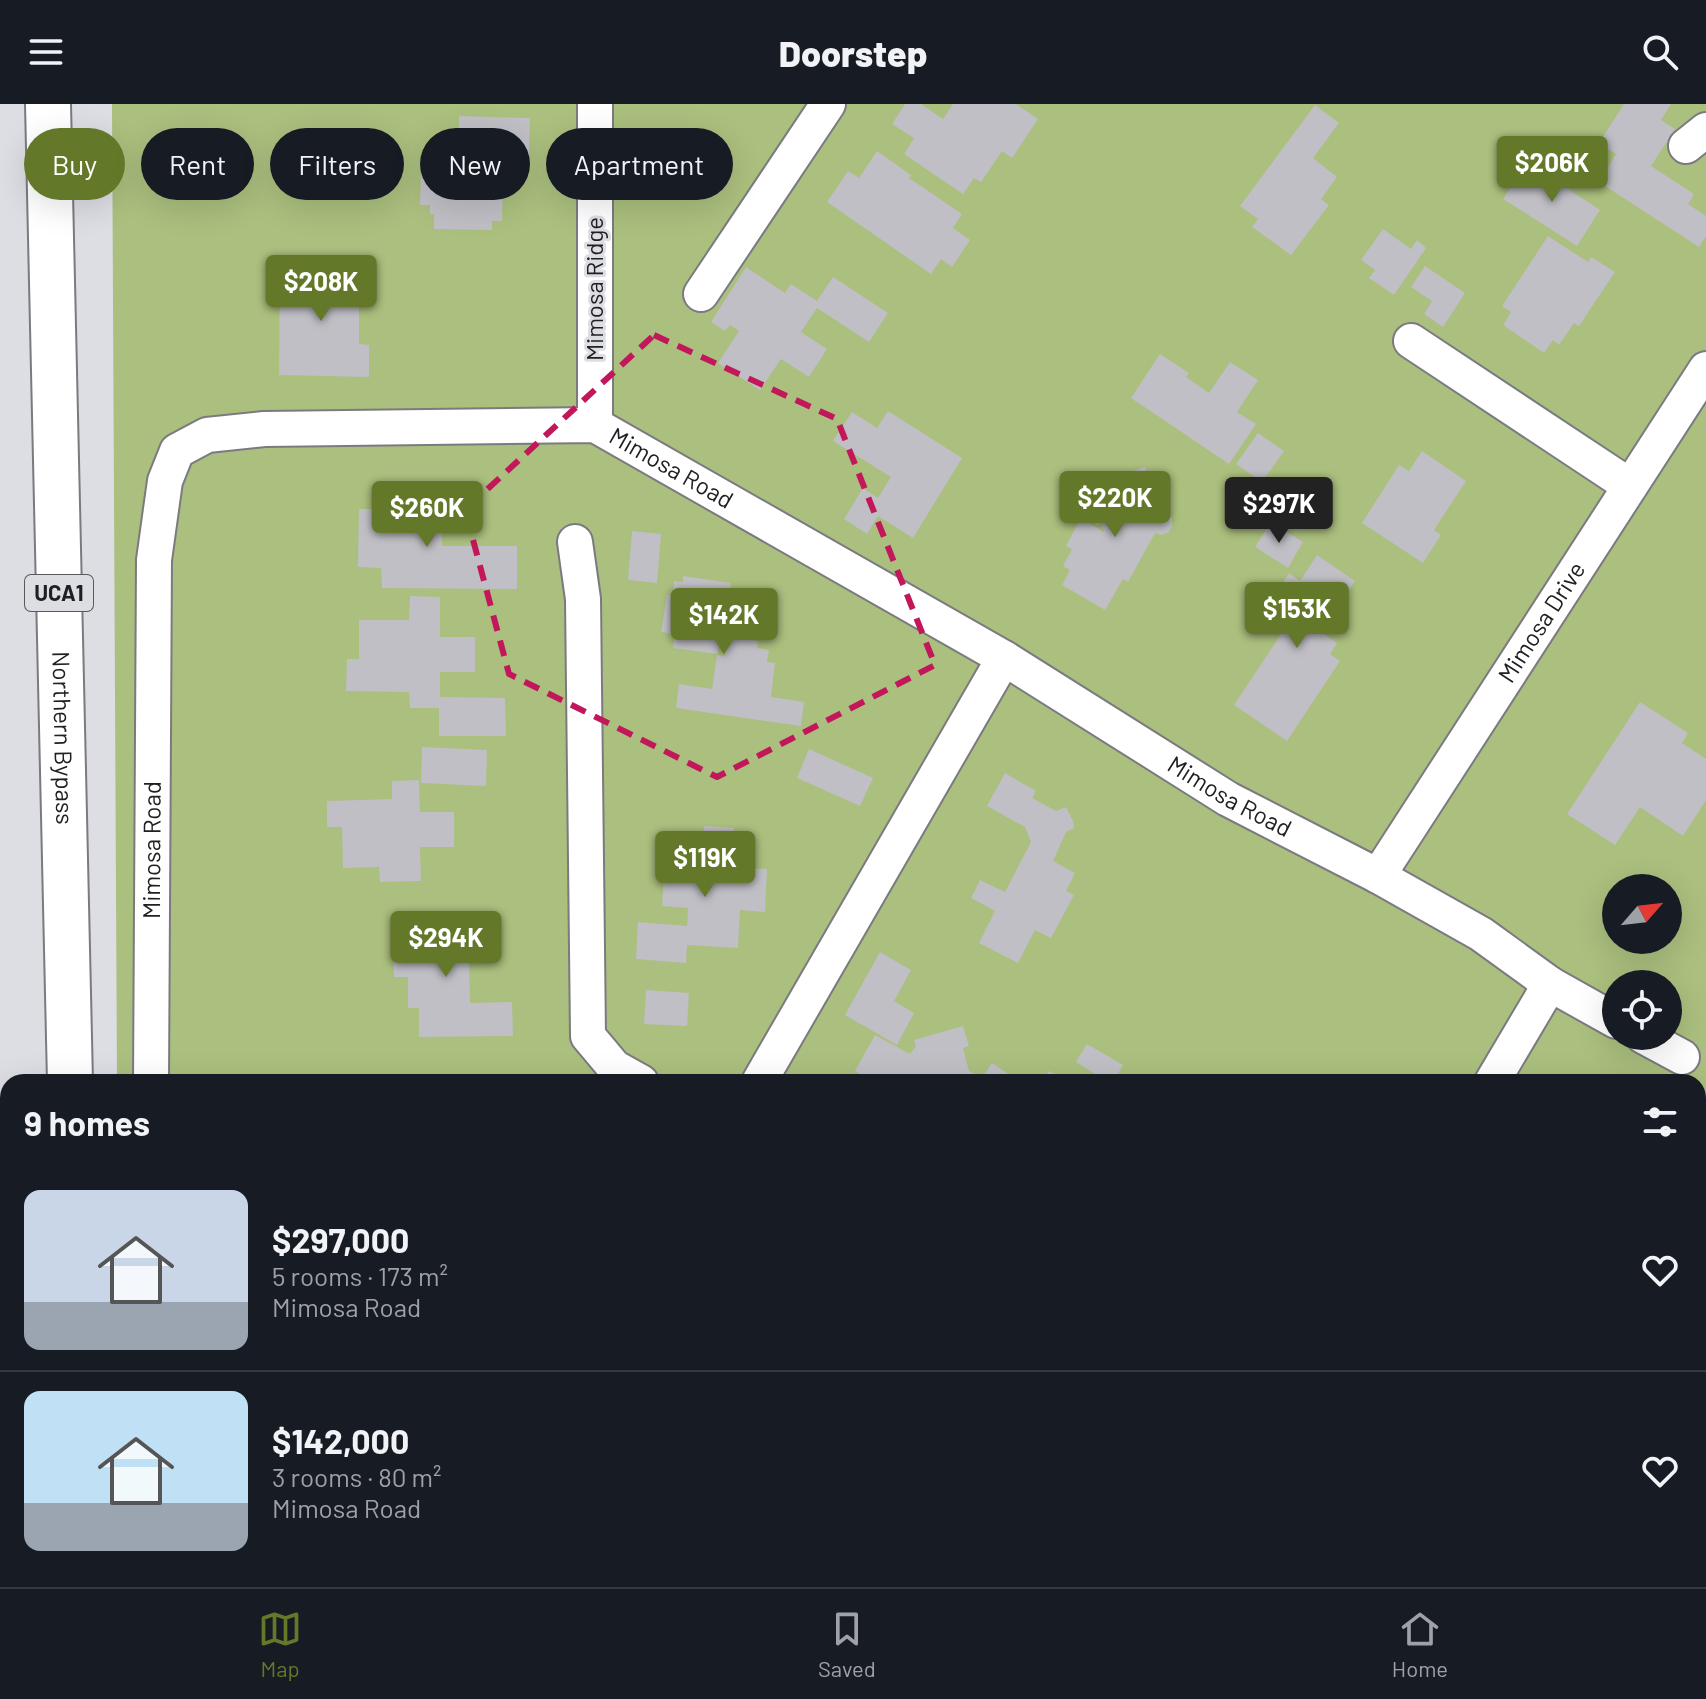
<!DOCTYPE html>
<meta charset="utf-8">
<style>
:root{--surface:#171b24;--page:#20242c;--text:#f1f3f6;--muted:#9ea1a6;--line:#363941;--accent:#647829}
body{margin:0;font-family:Barlow,sans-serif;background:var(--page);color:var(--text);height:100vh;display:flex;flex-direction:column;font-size:30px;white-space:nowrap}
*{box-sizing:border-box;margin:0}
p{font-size:26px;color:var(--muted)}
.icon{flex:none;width:44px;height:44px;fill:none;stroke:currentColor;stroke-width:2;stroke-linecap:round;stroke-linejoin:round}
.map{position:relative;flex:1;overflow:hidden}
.drawer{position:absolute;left:0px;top:970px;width:1706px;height:514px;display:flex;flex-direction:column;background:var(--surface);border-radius:24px 24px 0 0;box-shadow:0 8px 32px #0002}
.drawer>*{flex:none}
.banner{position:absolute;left:24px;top:24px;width:800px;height:72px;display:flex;gap:16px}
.needle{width:52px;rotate:62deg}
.fabs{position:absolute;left:1602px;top:770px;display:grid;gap:16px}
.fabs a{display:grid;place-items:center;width:80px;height:80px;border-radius:50%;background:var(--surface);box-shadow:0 8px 32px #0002;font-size:40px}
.price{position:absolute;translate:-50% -68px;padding:0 18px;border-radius:8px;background:var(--accent);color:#fff;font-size:26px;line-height:52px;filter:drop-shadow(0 2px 4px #0008)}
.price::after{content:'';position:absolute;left:50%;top:48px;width:24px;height:18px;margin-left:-12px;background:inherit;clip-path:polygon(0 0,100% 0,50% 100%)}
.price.active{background:#222;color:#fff}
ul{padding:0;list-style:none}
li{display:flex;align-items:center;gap:24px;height:200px;padding:0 24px}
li+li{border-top:2px solid var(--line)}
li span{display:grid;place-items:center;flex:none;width:224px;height:160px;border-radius:16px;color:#555}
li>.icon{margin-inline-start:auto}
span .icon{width:96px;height:96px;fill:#fffc;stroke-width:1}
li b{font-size:34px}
h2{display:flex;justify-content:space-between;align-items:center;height:96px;padding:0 24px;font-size:34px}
.chip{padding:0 28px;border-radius:36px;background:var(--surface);box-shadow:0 8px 32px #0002;font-size:28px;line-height:72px}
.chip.active{background:var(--accent);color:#fff}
header{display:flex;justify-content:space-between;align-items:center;height:104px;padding:0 24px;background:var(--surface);font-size:36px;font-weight:800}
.dock{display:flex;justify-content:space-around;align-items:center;height:112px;border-top:2px solid var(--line);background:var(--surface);font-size:22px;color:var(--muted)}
.dock a{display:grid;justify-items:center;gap:4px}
.dock .active{color:var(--accent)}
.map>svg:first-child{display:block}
.green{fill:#abbf7e;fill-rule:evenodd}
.building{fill:#bfbfc5}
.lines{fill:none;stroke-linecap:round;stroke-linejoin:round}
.minor-casing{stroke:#7a7a80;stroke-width:38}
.major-casing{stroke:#7a7a80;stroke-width:48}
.minor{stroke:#fff;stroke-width:34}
.major{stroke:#fff;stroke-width:44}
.marked{fill:none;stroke:#c2185b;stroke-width:6;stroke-dasharray:16 10;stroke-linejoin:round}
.labels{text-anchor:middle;stroke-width:6;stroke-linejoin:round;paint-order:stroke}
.shield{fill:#dddde4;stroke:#59595c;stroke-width:2}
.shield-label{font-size:22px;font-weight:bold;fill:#202022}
.street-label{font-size:24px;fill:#202022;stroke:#dddde4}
</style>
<header><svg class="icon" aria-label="menu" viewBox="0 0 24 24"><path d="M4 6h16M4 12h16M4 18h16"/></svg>Doorstep<svg class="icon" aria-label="search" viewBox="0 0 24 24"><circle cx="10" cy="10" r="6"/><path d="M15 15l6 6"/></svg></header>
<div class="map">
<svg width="1706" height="1483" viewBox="0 0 1706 1483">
<rect width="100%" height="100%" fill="#dddde4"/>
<!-- green -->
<g class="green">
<path d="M112 0H1706V1483H146V1476H1698V978H117ZM1616 784H1668V836H1616ZM1616 880H1668V932H1616Z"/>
<path d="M0 1130H8V1476H42V1483H0Z"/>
</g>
<!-- building -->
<g class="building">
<path d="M905 0H921L943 15 953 0H1016L1038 15 1012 54 1002 47 981 78 974 74 963 90 904 50 914 34 892 20Z"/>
<path d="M1624 0H1671L1661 16 1675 25 1651 62 1694 90 1688 100 1706 112V132L1699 143 1599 78 1616 50 1599 39Z"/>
<path d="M1315 1 1339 19 1313 54 1337 73 1321 95 1329 101 1291 151 1252 123 1258 115 1240 102Z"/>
<path d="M459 12 530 14 529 51H494L493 74H503L502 117H492V126L434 125V110H430V101H420L421 69 431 70V61L436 62V45H459Z"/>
<path d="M877 47 911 71 909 74 962 110 953 124 970 136 952 163 941 155 931 170 827 98 848 67 859 74Z"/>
<path d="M1527 58 1600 106 1577 142 1503 95Z"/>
<path d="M1383 125 1411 145 1417 136 1426 144 1394 191 1369 174 1375 166 1361 156Z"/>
<path d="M1548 132 1588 158 1591 153 1615 168 1579 222 1574 219 1559 241 1553 236 1544 249 1503 221 1511 208 1502 202Z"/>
<path d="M280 162 359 163V240L369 241V273L279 271Z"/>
<path d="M1425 162 1465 189 1443 223 1424 210 1432 197 1411 183Z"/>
<path d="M746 163 785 189 791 180 817 197 833 173 888 209 869 238 817 204 801 228 827 245 809 273 781 255 760 286 718 259 739 227 730 221 725 227 711 218Z"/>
<path d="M1160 250 1189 269 1186 273 1209 289 1230 258 1258 276 1237 308 1256 320 1229 360 1131 294Z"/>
<path d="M888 307 962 354 913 434 878 412 867 430 844 415 863 384 878 394 891 373 833 337 852 308 877 324Z"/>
<path d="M1258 329 1284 347 1262 378 1236 360Z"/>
<path d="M1422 347 1466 377 1434 426 1441 431 1423 459 1362 419 1399 361 1409 367Z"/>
<path d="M1145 363 1160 407 1167 409 1172 414V422L1169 428 1162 431 1155 429 1128 478 1123 475 1105 506 1062 481 1070 466 1063 462 1072 445 1066 442 1081 414 1104 428 1102 420 1097 421 1092 417 1091 412 1092 406 1097 403 1103 402 1109 409 1116 407 1106 376Z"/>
<path d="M377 386H425L424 405 442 406V442H517V485L382 484 381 464 358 463 359 405H377Z"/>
<path d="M1271 418 1303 438 1288 464 1255 443Z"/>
<path d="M632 427 661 430 657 479 628 476Z"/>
<path d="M1317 451 1355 477 1321 528 1337 539 1330 550 1340 557 1287 637 1234 601 1287 521 1303 532 1307 526 1269 500 1289 469 1300 477Z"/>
<path d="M683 472 731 479 727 508 740 510 736 534 758 537 757 544 769 546 767 558 775 559 771 593 804 598 801 622 676 604 679 580 712 585 717 551 725 552 726 543 719 541 718 550 673 544 675 530 661 528 667 491 672 492 674 477 683 478Z"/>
<path d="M410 492 440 493V533H475V568H440V593L505 594 506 632H439V604H410L409 588 346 587 347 555H359V516H409Z"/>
<path d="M1640 598 1688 629 1682 639 1706 655V696L1683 732 1640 703 1615 741 1567 710Z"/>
<path d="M422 643 487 646 486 682 421 679Z"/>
<path d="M809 645 873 674 860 702 797 674Z"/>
<path d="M1005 669 1036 687 1032 694 1056 707 1066 703 1073 717 1074 724 1066 728 1053 757 1075 769 1066 787 1074 791 1051 834 1035 826 1018 859 979 839 995 807 971 794 980 776 1005 788 1031 738 1025 723 987 702Z"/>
<path d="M419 676 420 708H454V743H420L421 777 380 778 379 763 343 764 342 723H327V697L392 695V677Z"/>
<path d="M704 722 734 724 733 737 744 738 743 764 767 765 765 808 740 806 738 844 687 841 686 859 636 855 638 818 687 822 688 804 662 802 665 757 691 759 693 735H703Z"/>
<path d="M468 812V829H483L484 852H469L470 899 512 898 513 932 419 933V904H408V873H394L393 832H407L406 813Z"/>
<path d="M880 848 911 866 894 897 914 909 897 941 845 911Z"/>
<path d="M646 886 689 889 687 922 644 920Z"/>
<path d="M963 922 969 942 963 944 969 967 976 971 972 978H875L855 967 875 931 910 950 916 942 914 936Z"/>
<path d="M1087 940 1123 961 1113 978H1108L1076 958Z"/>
<path d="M992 959 1017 976 1015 978H985L981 975Z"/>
<path d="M1049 967 1069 978H1042Z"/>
<path d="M353 1476H452L448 1483H349Z"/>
<path d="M1187 1476H1247L1243 1483H1200Z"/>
</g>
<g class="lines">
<defs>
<g id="minor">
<path d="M595 0V321"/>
<path d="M1686 42 1706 26"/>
<path d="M701 190 828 0"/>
<path d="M1411 237 1630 382"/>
<path d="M575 438 583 495 588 932 614 963 641 978"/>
<path id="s1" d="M1378 772 1706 265"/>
<path d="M1643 932 1682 953"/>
<path id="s2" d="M151 978 154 456 165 377 177 347 207 331 264 325 595 321 1004 554 1228 695 1378 772 1481 830 1550 880 1616 917"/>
<path d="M759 978 1004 554"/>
<path d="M1492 978 1550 880"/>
<path d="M0 1063 8 1060"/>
<path d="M833 1476 846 1483"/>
</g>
<g id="major">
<path id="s3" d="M48 0 70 978"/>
<path d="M101 1476V1483"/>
</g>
</defs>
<!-- minor casing -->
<use href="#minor" class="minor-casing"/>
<!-- major casing -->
<use href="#major" class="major-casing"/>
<!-- minor -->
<use href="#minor" class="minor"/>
<!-- major -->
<use href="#major" class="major"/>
</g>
<!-- marked area -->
<path class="marked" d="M654 231 837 315 935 561 717 673 509 570 465 406Z"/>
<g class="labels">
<!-- shield labels -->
<rect class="shield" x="25" y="471" width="68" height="36" rx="6"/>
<g class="shield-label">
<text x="59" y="497">UCA1</text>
</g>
<!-- street labels -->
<g class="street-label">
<text transform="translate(595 185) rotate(-90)" y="8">Mimosa Ridge</text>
<text dy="8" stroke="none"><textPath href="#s2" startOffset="1144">Mimosa Road</textPath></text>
<text dy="8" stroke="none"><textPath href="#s1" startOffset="302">Mimosa Drive</textPath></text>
<text dy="8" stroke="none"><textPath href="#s3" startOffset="634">Northern Bypass</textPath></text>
<text dy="8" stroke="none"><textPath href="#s2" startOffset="1792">Mimosa Road</textPath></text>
<text dy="8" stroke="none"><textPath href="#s2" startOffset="232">Mimosa Road</textPath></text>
</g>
</g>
</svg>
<div class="fabs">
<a><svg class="needle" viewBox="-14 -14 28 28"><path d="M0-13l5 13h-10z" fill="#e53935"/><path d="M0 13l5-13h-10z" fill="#9ea1a6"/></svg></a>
<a><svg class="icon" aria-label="locate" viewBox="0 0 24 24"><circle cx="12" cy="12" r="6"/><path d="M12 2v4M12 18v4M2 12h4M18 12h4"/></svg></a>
</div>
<b class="price" style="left:1552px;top:100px">$206K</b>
<b class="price" style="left:321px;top:219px">$208K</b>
<b class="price" style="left:1115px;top:435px">$220K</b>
<b class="price active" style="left:1279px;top:441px">$297K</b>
<b class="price" style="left:427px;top:445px">$260K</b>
<b class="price" style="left:1297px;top:546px">$153K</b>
<b class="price" style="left:724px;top:552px">$142K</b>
<b class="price" style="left:705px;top:795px">$119K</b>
<b class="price" style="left:446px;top:875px">$294K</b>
<div class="banner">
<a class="chip active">Buy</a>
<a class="chip">Rent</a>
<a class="chip">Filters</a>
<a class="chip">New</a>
<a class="chip">Apartment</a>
</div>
<section class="drawer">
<h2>9 homes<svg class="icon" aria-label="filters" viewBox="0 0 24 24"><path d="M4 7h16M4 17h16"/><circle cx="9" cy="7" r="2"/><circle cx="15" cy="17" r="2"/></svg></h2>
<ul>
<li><span style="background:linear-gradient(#c9d6e8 70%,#9aa5b1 0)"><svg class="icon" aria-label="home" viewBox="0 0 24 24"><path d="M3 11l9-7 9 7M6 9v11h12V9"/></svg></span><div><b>$297,000</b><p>5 rooms · 173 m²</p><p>Mimosa Road</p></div><svg class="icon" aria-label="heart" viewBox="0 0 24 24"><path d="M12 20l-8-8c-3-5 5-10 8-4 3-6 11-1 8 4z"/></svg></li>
<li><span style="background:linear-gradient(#bfe0f5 70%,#9aa5b1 0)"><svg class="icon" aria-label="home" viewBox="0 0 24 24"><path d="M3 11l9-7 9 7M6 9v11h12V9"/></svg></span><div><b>$142,000</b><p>3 rooms · 80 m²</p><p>Mimosa Road</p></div><svg class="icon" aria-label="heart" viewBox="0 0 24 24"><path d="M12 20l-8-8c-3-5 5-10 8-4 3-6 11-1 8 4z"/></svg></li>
</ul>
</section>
</div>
<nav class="dock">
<a class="active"><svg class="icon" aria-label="map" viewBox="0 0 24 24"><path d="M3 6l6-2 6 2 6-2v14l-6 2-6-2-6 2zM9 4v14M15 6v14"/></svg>Map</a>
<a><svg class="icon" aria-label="saved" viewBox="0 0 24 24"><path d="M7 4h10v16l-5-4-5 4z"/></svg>Saved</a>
<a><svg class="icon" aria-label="home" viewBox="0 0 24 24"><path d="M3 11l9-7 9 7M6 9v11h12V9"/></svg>Home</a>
</nav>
